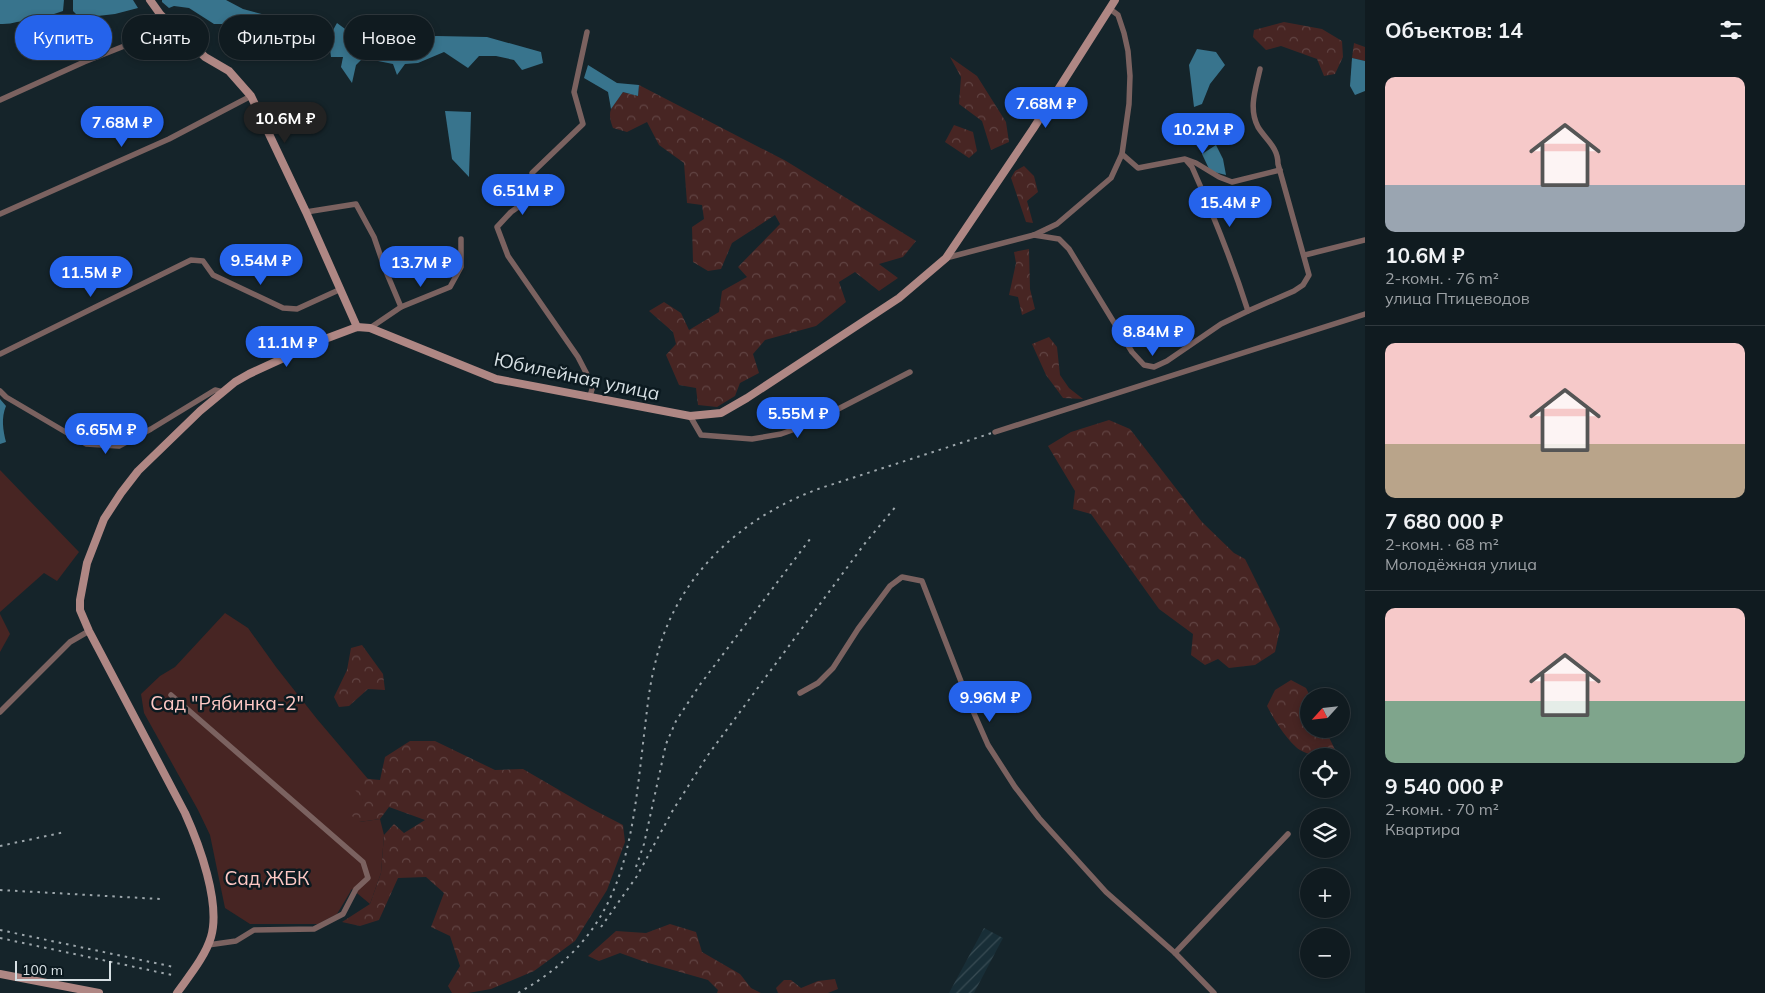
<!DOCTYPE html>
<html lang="ru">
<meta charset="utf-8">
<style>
:root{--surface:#101b20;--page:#1e282d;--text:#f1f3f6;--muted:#9ca1a5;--line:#30393e;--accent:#2563eb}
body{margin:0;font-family:Mulish,sans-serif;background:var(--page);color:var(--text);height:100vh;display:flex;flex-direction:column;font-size:19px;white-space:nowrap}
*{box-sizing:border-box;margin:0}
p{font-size:16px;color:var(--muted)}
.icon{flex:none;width:28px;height:28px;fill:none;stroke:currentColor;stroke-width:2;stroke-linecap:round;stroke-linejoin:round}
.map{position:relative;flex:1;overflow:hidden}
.details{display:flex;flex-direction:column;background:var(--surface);width:400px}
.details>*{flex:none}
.guide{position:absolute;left:15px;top:15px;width:475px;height:45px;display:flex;gap:10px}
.needle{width:32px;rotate:243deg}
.controls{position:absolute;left:1300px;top:688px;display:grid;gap:10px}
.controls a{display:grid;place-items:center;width:50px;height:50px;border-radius:50%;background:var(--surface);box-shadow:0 2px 8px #0003,0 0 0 1px var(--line);font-size:25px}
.scale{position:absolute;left:15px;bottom:12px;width:96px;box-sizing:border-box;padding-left:5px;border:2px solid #d6dfe3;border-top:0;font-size:14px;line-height:18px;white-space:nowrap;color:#d6dfe3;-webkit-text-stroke:4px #0c1a20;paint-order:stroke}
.price{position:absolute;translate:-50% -42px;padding:0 11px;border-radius:18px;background:var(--accent);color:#fff;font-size:16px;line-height:32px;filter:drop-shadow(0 1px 2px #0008)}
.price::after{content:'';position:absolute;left:50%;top:30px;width:15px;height:11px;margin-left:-8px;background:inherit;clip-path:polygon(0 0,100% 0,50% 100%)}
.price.current{background:#222;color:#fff}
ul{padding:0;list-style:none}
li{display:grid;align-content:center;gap:10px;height:265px;padding:0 20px}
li+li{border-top:1px solid var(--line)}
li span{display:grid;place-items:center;height:155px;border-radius:10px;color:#555}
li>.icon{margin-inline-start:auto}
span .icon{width:90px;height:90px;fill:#fffc;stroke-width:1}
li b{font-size:21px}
h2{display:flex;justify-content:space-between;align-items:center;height:60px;padding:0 20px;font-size:21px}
.tag{padding:0 18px;border-radius:22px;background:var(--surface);box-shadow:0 2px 8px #0003,0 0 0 1px var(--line);font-size:18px;line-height:45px}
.tag.current{background:var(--accent);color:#fff}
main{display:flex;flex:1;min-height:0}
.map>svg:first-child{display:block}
.industrial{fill:url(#industrial-furrows)}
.green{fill:#472523}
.forest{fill:url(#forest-crowns)}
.water{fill:#38748d}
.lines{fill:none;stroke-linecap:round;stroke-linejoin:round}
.street{stroke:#7b6260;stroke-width:5.5}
.secondary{stroke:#af8784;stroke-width:8}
.rail{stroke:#9da7ac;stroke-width:2;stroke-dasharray:2.5 5;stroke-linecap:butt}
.labels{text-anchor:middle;stroke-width:5;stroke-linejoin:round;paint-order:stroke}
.street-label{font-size:19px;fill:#d6dfe3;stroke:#0c1a20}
.park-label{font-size:19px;fill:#ffc9c5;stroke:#0c1a20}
</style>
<main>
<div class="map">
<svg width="1365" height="993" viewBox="0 0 1365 993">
<defs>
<pattern id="industrial-furrows" width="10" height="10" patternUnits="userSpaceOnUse" patternTransform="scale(1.25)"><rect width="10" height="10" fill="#182e37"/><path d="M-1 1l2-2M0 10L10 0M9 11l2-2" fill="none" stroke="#394c54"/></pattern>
<pattern id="forest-crowns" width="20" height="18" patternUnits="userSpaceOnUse" patternTransform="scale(1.25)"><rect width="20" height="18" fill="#472523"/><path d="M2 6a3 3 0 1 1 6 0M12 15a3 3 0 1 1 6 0" fill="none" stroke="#614443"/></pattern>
</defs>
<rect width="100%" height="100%" fill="#15242a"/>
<!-- industrial -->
<path class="industrial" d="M984 928 1003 938 974 993H949Z"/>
<!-- green -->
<g class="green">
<path d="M0 470 79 552 57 581 44 573 0 612Z"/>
<path d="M225 613 248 628 276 667 317 719 368 779H360L363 800 359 822 380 819 384 835 381 873 370 904 352 889 337 914 318 924H250L225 908 210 835 198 810 144 713 141 694 160 676 175 667Z"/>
<path d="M0 614 10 634 0 652Z"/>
</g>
<!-- forest -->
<g class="forest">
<path d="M1284 22 1322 29 1342 41 1343 57 1335 74 1324 76 1317 59 1281 46 1266 50 1253 37 1254 30Z"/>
<path d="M1354 43 1365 47V61L1352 58Z"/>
<path d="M950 57 977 76 1006 122 1009 142 991 150 982 121 959 104 961 77Z"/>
<path d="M639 85 786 161 916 241 903 257 879 264 898 278 879 291 855 272 839 282 846 302 816 326 765 340 753 354 759 373 740 383 735 396 717 407 698 405 696 388 679 385 666 355 676 344 673 332 649 311 664 302 681 313 689 330 719 312 722 291 747 277 738 267 780 224 775 215 732 243 721 269 708 271 693 262 692 227 704 219 702 205 687 203 684 163 659 145 647 122 627 132 613 128C606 110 612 107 623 92L638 96Z"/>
<path d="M954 125 973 132 977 151 969 158 945 142Z"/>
<path d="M1024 166 1034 176 1038 192 1027 201 1033 223 1026 222 1011 178 1015 171Z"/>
<path d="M1029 249 1030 289 1035 309 1022 315 1018 297 1009 295 1016 263 1014 252Z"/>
<path d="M1049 337 1057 347 1060 375 1069 388 1083 399 1063 398 1046 375 1032 344Z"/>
<path d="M1109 420 1130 429 1202 522 1234 553 1245 559 1280 629 1275 652 1255 665 1229 668 1218 659 1205 665 1191 655 1193 634 1159 609 1091 514 1073 509 1075 491 1048 446 1071 432Z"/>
<path d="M362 645 383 674 385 690 368 689 349 706 339 707 334 697 347 670 351 648Z"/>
<path d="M1291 680 1306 688 1310 696 1309 729H1325L1338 756C1326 756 1311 757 1300 750 1288 742 1273 718 1267 706L1275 690Z"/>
<path d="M410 741H435L495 770 523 769 590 808 623 825 625 842 607 890 575 941 534 971 491 989 468 993H452L448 986 460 966 450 936 431 927 444 893 426 877 398 878 379 920 360 926 342 922 370 904 381 873 384 835 394 824 404 833 425 820 389 807 380 819 359 822 345 810 363 800 352 786 360 778 380 780 385 757Z"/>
<path d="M670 924 696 932 702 952 740 974 751 988 761 993H717L718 990 708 980 645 962 620 953 599 961 588 956 616 931 646 933Z"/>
<path d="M835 979 838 989 828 993H778L776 988 784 980H791L801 988 818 981Z"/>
</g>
<!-- water -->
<g class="water">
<path d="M0 0H64L63 11 42 18 39 22C25 17 16 25 0 24Z"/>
<path d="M73 0H133L138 8 115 14 80 18 73 11Z"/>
<path d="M162 0H226L243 9 273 17 271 23 261 33 251 19 240 30 227 24H214L189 8 174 6 169 8 162 2Z"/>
<path d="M337 23 352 34 404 40 436 36 487 37 541 52 543 63 522 70 514 60 496 56H479L468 68 444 52 418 63 405 64 397 75 393 64 363 58 356 65 352 83 341 67 343 57H331C329 44 330 34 337 23Z"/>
<path d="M1197 49 1216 52 1225 65 1210 84 1202 104 1194 107 1189 65Z"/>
<path d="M1352 58 1365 61V91L1355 95 1350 86Z"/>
<path d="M588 65 617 83 639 85 638 96 623 92 611 109 608 92 584 78Z"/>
<path d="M445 111 471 112 469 177 452 159Z"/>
<path d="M1216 145 1223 159 1226 175 1210 171 1202 154Z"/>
<path d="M0 399 6 406C1 418 3 430 6 442L0 444Z"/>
</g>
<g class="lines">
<!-- street -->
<g class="street">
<path d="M587 32 574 92 583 124 532 173 535 195 511 212 497 227 508 256 578 357 593 386 590 396"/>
<path d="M0 100 84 62 152 35 170 24"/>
<path d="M1122 154 1138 168 1185 159 1196 163 1219 177 1232 182 1280 170"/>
<path d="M1186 160 1192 167C1213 214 1232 261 1248 311"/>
<path d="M306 212 356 204 374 237 385 269 401 307"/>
<path d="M0 214 169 139 251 96"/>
<path d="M1034 235 1059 239 1069 249 1132 352 1144 365 1154 367 1167 361 1221 324 1248 311 1294 291 1303 285 1309 275 1278 164C1278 147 1266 140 1258 127 1248 108 1256 88 1260 69"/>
<path d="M1305 255 1365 240"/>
<path d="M946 258 1034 235 1057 224 1111 178 1122 154 1129 104 1130 76 1128 51 1124 33 1118 15 1110 9"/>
<path d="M370 328 401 307 450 287 461 267V239"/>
<path d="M0 354 191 260 203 261 213 275 283 308 297 309 341 289"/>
<path d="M0 391 6 397 86 444 119 446 151 429 215 390 223 392"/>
<path d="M690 416 701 435 752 439 781 434 809 424 910 372"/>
<path d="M995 432 1365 314"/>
<path d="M800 693 818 683 833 668 858 629 890 586 902 577 922 581 969 702 988 745 1015 787 1039 818 1106 892 1175 953 1214 993"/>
<path d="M171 695 363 862 368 878 356 889 343 914 314 929 254 930 236 941 208 945"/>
<path d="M0 712 70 642 89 631"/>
<path d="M1175 953 1288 834"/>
</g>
<!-- secondary -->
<g class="secondary">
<path d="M150 0 160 14 170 24 205 57 229 71 251 96 306 212 357 327"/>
<path d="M0 974 99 993"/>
<path d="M177 993C189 976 205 957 211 937 221 903 199 844 185 813L89 631 80 610V600L87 563 104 519 121 493 138 471 200 411 235 382 249 374 325 339 357 327 370 328 496 379 690 416 721 413 747 398 899 298 946 258 1033 129 1115 0"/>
</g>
<!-- rail -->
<g class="rail">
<path d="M0 846 65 832"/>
<path d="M636 867 644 844 666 744 676 721 699 686 810 539"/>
<path d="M0 890 160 899"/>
<path d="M601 927 637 876 673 810 708 755 866 542 897 505"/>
<path d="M0 930 174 967"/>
<path d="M0 938 172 975"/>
<path d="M518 993C626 933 631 845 644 735 647 711 649 687 655 664 674 578 740 517 821 488L995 432"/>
</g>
</g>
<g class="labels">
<!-- street labels -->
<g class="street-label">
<text transform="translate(577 376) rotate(12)" y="7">Юбилейная улица</text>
</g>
<!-- park labels -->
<g class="park-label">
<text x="227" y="710">Сад "Рябинка-2"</text>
<text x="267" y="885">Сад ЖБК</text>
</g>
</g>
</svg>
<div class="controls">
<a><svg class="needle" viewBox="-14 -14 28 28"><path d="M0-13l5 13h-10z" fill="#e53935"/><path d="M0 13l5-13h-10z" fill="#9ca1a5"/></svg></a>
<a><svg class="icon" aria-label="locate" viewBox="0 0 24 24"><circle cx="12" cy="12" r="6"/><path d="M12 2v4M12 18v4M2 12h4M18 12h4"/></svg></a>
<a><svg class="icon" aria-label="layers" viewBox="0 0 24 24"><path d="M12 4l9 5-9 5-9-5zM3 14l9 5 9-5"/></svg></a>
<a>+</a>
<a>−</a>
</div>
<div class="scale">100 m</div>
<b class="price" style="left:1046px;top:129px">7.68M ₽</b>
<b class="price current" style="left:285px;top:144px">10.6M ₽</b>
<b class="price" style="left:122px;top:148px">7.68M ₽</b>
<b class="price" style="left:1203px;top:155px">10.2M ₽</b>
<b class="price" style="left:523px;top:216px">6.51M ₽</b>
<b class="price" style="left:1230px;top:228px">15.4M ₽</b>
<b class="price" style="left:261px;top:286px">9.54M ₽</b>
<b class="price" style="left:421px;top:288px">13.7M ₽</b>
<b class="price" style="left:91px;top:298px">11.5M ₽</b>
<b class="price" style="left:1153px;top:357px">8.84M ₽</b>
<b class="price" style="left:287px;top:368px">11.1M ₽</b>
<b class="price" style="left:798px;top:439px">5.55M ₽</b>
<b class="price" style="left:106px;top:455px">6.65M ₽</b>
<b class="price" style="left:990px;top:723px">9.96M ₽</b>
<div class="guide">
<a class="tag current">Купить</a>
<a class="tag">Снять</a>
<a class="tag">Фильтры</a>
<a class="tag">Новое</a>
</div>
</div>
<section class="details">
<h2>Объектов: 14<svg class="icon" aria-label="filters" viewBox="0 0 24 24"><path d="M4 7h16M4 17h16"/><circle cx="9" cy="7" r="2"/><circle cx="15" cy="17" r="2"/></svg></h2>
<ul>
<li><span style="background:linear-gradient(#f6c9c9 70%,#9aa5b1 0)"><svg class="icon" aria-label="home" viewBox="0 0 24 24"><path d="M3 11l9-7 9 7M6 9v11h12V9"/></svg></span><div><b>10.6M ₽</b><p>2-комн. · 76 m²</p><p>улица Птицеводов</p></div></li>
<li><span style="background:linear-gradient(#f6c9c9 65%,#b9a48a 0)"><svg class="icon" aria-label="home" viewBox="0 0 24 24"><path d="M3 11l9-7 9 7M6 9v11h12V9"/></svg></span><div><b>7 680 000 ₽</b><p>2-комн. · 68 m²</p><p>Молодёжная улица</p></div></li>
<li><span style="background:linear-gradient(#f6c9c9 60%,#7fa58c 0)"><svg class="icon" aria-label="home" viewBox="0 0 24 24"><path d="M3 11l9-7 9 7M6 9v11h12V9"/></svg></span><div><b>9 540 000 ₽</b><p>2-комн. · 70 m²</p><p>Квартира</p></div></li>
</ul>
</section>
</main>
